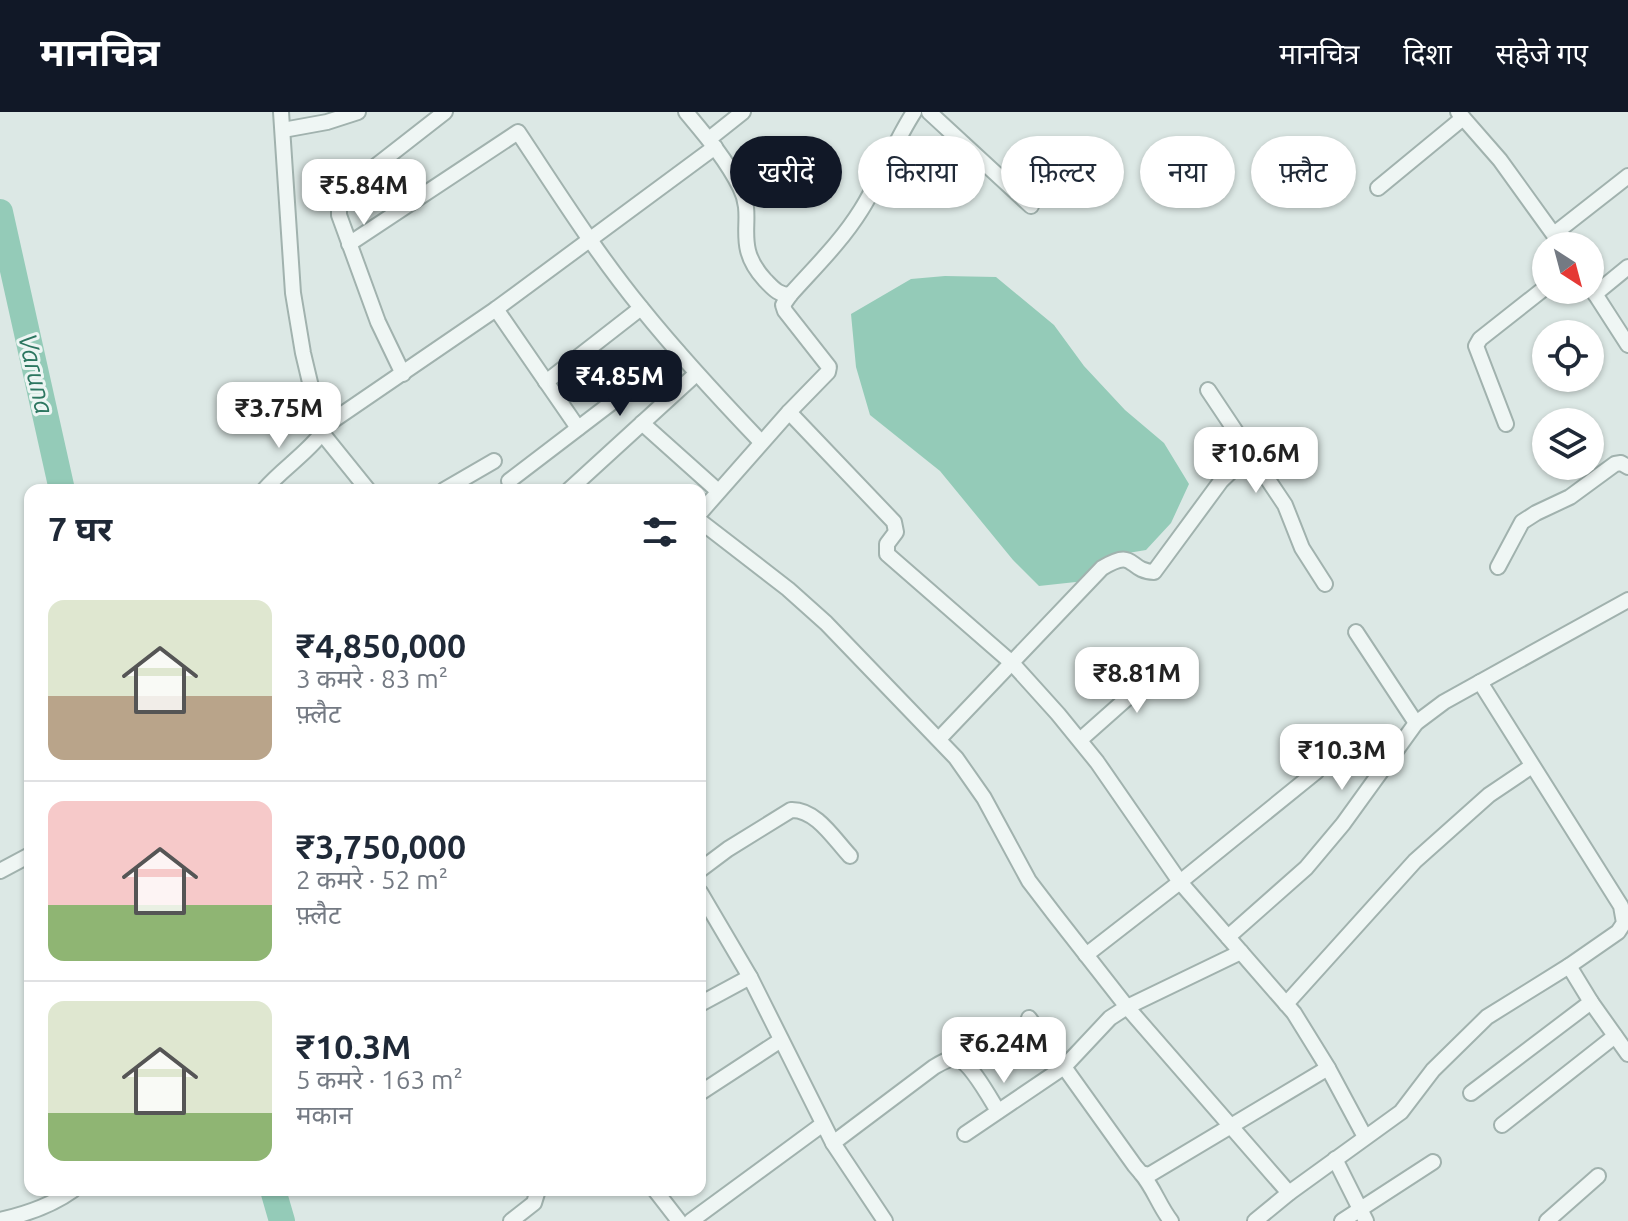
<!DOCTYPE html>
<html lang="hi">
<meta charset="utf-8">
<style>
:root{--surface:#fff;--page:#f2f2f3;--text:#1f2937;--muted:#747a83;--line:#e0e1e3;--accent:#111827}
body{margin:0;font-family:Ubuntu,"Noto Sans Devanagari",sans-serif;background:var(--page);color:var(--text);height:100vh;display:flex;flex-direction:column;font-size:30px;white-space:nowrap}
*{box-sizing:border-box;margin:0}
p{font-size:26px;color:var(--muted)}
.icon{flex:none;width:44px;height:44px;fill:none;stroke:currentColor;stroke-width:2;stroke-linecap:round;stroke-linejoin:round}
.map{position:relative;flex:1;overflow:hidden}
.sheet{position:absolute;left:24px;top:372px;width:682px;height:712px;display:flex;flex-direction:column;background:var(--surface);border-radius:16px;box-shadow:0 2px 6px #0004}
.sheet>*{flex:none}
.hud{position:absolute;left:730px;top:24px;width:760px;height:72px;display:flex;gap:16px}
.needle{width:52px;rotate:144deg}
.buttons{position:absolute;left:1532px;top:120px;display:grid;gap:16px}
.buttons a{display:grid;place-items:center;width:72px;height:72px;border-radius:50%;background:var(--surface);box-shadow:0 2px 6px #0004;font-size:40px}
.price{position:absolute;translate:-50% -68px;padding:0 18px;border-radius:16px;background:#fff;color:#222;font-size:26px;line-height:52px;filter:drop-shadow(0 2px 4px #0008)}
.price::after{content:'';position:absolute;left:50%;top:48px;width:24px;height:18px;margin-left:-12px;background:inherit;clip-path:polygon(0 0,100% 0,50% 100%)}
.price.current{background:var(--accent);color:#fff}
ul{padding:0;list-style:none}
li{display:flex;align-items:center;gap:24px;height:200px;padding:0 24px}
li+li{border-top:2px solid var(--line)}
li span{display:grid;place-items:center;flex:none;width:224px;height:160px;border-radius:16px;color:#555}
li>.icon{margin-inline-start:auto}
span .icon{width:96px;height:96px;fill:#fffc;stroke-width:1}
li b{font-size:34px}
h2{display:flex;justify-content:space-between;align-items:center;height:96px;padding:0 24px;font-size:34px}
.pill{padding:0 28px;border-radius:36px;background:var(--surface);box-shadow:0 2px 6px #0004;font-size:28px;line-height:72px}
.pill.current{background:var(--accent);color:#fff}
header{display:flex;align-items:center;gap:48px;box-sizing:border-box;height:112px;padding:0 40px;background:var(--accent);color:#fff}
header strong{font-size:38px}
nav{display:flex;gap:44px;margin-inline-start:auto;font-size:28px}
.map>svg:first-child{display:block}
.water{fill:#94cbb8}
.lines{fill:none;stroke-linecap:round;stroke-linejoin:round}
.river{stroke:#94cbb8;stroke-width:26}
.minor-casing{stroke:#a1b2ae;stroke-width:18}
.minor{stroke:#eff6f4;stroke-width:14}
.labels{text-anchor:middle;stroke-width:6;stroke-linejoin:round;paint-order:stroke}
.water-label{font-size:26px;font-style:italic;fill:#2c7660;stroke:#ecf5f3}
</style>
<header>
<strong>मानचित्र</strong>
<nav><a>मानचित्र</a><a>दिशा</a><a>सहेजे गए</a></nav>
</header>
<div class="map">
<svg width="1628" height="1109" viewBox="0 0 1628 1109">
<rect width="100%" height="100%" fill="#dce8e5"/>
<!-- water -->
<path class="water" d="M945 164 996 165 1054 213 1084 254 1125 298 1164 331 1189 372 1171 411 1146 438 1116 443 1085 469 1039 474 1013 448 940 359 870 303 856 255 851 202 911 167Z"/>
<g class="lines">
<!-- river -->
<g class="river">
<path d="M0 100 62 378"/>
<path d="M273 1078 282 1109"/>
</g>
<defs>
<g id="minor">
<path d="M281 0 293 181 303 241 322 321 368 378"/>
<path d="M686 0C706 24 726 47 740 75 757 108 731 131 765 168 773 176 778 183 790 183 815 155 841 130 861 98 881 66 894 31 914 0"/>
<path d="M929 0 1031 94"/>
<path d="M1458 0 1500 48 1562 134"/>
<path d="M283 18 327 10 358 0"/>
<path d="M709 27 743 0"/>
<path d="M1378 76 1463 6"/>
<path d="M1554 122 1628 64"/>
<path d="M349 132 518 20C558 80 596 141 642 197 679 243 720 287 761 330"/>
<path d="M1590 174 1628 233"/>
<path d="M1595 182 1628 155"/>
<path d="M496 197 578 316"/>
<path d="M403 262 378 210 339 103V90L354 71 445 0"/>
<path d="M546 270 641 196"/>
<path d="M1208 278 1285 393 1302 436 1325 472"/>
<path d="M789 300 828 260 829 255 785 199 783 193 790 183"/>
<path d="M642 311 718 379"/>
<path d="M1506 312 1476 234 1480 227 1546 175"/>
<path d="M322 316 496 197 715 35"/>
<path d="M509 369 678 240"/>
<path d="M264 378C282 357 305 343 322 321"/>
<path d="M444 378 494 349"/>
<path d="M569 378 696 262"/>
<path d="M700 401 789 300 894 410 896 420 887 432V442L1012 551 1058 602 1097 650 1180 770 1294 901 1328 956 1365 1025"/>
<path d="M700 409 788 477 826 511 956 646 984 686 1029 769 1055 803 1127 895 1289 1081"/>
<path d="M1498 455 1522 410 1536 401 1570 385 1615 352 1621 351 1628 355"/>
<path d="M1356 520 1416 611"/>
<path d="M939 627 1102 456C1136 435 1127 459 1154 460L1221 369 1250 341"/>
<path d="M1080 628 1169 549"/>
<path d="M700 758 728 737 791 698C816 697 834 727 850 744"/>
<path d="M0 759 30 743"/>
<path d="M700 780 750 865 833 1031 885 1109"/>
<path d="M1228 825 1306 756 1343 712 1416 611 1444 590 1480 570"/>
<path d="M1086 843 1180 770 1317 659"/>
<path d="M1569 854 1591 890 1628 942"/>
<path d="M700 892 750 865"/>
<path d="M1286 892 1415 749 1489 683 1532 654"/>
<path d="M1029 906 1135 1054 1141 1061 1149 1063 1328 956"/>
<path d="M700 981 781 928"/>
<path d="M1471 981 1591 890"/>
<path d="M1502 1013 1615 924"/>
<path d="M965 1022 1064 955 1110 906 1127 895 1241 840"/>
<path d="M833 1031 934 955C941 951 950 945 958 947 971 951 991 988 998 999"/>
<path d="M1335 1047 1366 1109"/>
<path d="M1141 1061C1154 1076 1159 1094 1171 1109"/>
<path d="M655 1078 679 1109"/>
<path d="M0 1108C27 1102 51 1094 73 1078"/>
<path d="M511 1109 534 1091 538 1078"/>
<path d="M691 1109 823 1012"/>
<path d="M1255 1109 1289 1081 1401 1000 1433 958 1487 905 1569 854 1618 820 1624 811 1621 794 1480 570 1628 488"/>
<path d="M1342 1109 1433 1050"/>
<path d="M1547 1109 1598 1064"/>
</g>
</defs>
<!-- minor casing -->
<use href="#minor" class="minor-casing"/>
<!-- minor -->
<use href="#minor" class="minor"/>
</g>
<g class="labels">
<!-- water labels -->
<g class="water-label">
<text transform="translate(36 262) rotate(77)" y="9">Varuna</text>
</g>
</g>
</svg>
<div class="buttons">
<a><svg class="needle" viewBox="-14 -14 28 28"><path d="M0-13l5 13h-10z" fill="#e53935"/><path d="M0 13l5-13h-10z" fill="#747a83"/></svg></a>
<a><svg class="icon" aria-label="locate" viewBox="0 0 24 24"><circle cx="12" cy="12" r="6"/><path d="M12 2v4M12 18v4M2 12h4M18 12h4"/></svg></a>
<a><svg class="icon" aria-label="layers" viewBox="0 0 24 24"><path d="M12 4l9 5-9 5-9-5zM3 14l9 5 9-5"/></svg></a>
</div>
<b class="price" style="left:364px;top:115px">₹5.84M</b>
<b class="price current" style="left:620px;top:306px">₹4.85M</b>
<b class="price" style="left:279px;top:338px">₹3.75M</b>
<b class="price" style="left:1256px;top:383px">₹10.6M</b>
<b class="price" style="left:1137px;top:603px">₹8.81M</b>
<b class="price" style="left:1342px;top:680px">₹10.3M</b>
<b class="price" style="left:1004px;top:973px">₹6.24M</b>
<div class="hud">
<a class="pill current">खरीदें</a>
<a class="pill">किराया</a>
<a class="pill">फ़िल्टर</a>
<a class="pill">नया</a>
<a class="pill">फ़्लैट</a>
</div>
<section class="sheet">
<h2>7 घर<svg class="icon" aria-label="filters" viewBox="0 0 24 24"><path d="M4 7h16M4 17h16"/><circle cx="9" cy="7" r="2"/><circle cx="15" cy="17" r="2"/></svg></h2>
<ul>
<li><span style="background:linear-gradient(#dfe7d0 60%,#b9a48a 0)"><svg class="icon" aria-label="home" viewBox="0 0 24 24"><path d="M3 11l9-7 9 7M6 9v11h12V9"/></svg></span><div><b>₹4,850,000</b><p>3 कमरे · 83 m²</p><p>फ़्लैट</p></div></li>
<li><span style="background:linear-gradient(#f6c9c9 65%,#8fb573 0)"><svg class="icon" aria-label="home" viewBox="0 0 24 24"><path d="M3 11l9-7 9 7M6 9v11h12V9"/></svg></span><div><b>₹3,750,000</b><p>2 कमरे · 52 m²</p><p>फ़्लैट</p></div></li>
<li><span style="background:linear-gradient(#dfe7d0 70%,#8fb573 0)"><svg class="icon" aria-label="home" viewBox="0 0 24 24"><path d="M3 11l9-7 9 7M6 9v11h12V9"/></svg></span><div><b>₹10.3M</b><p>5 कमरे · 163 m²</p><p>मकान</p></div></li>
</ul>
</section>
</div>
